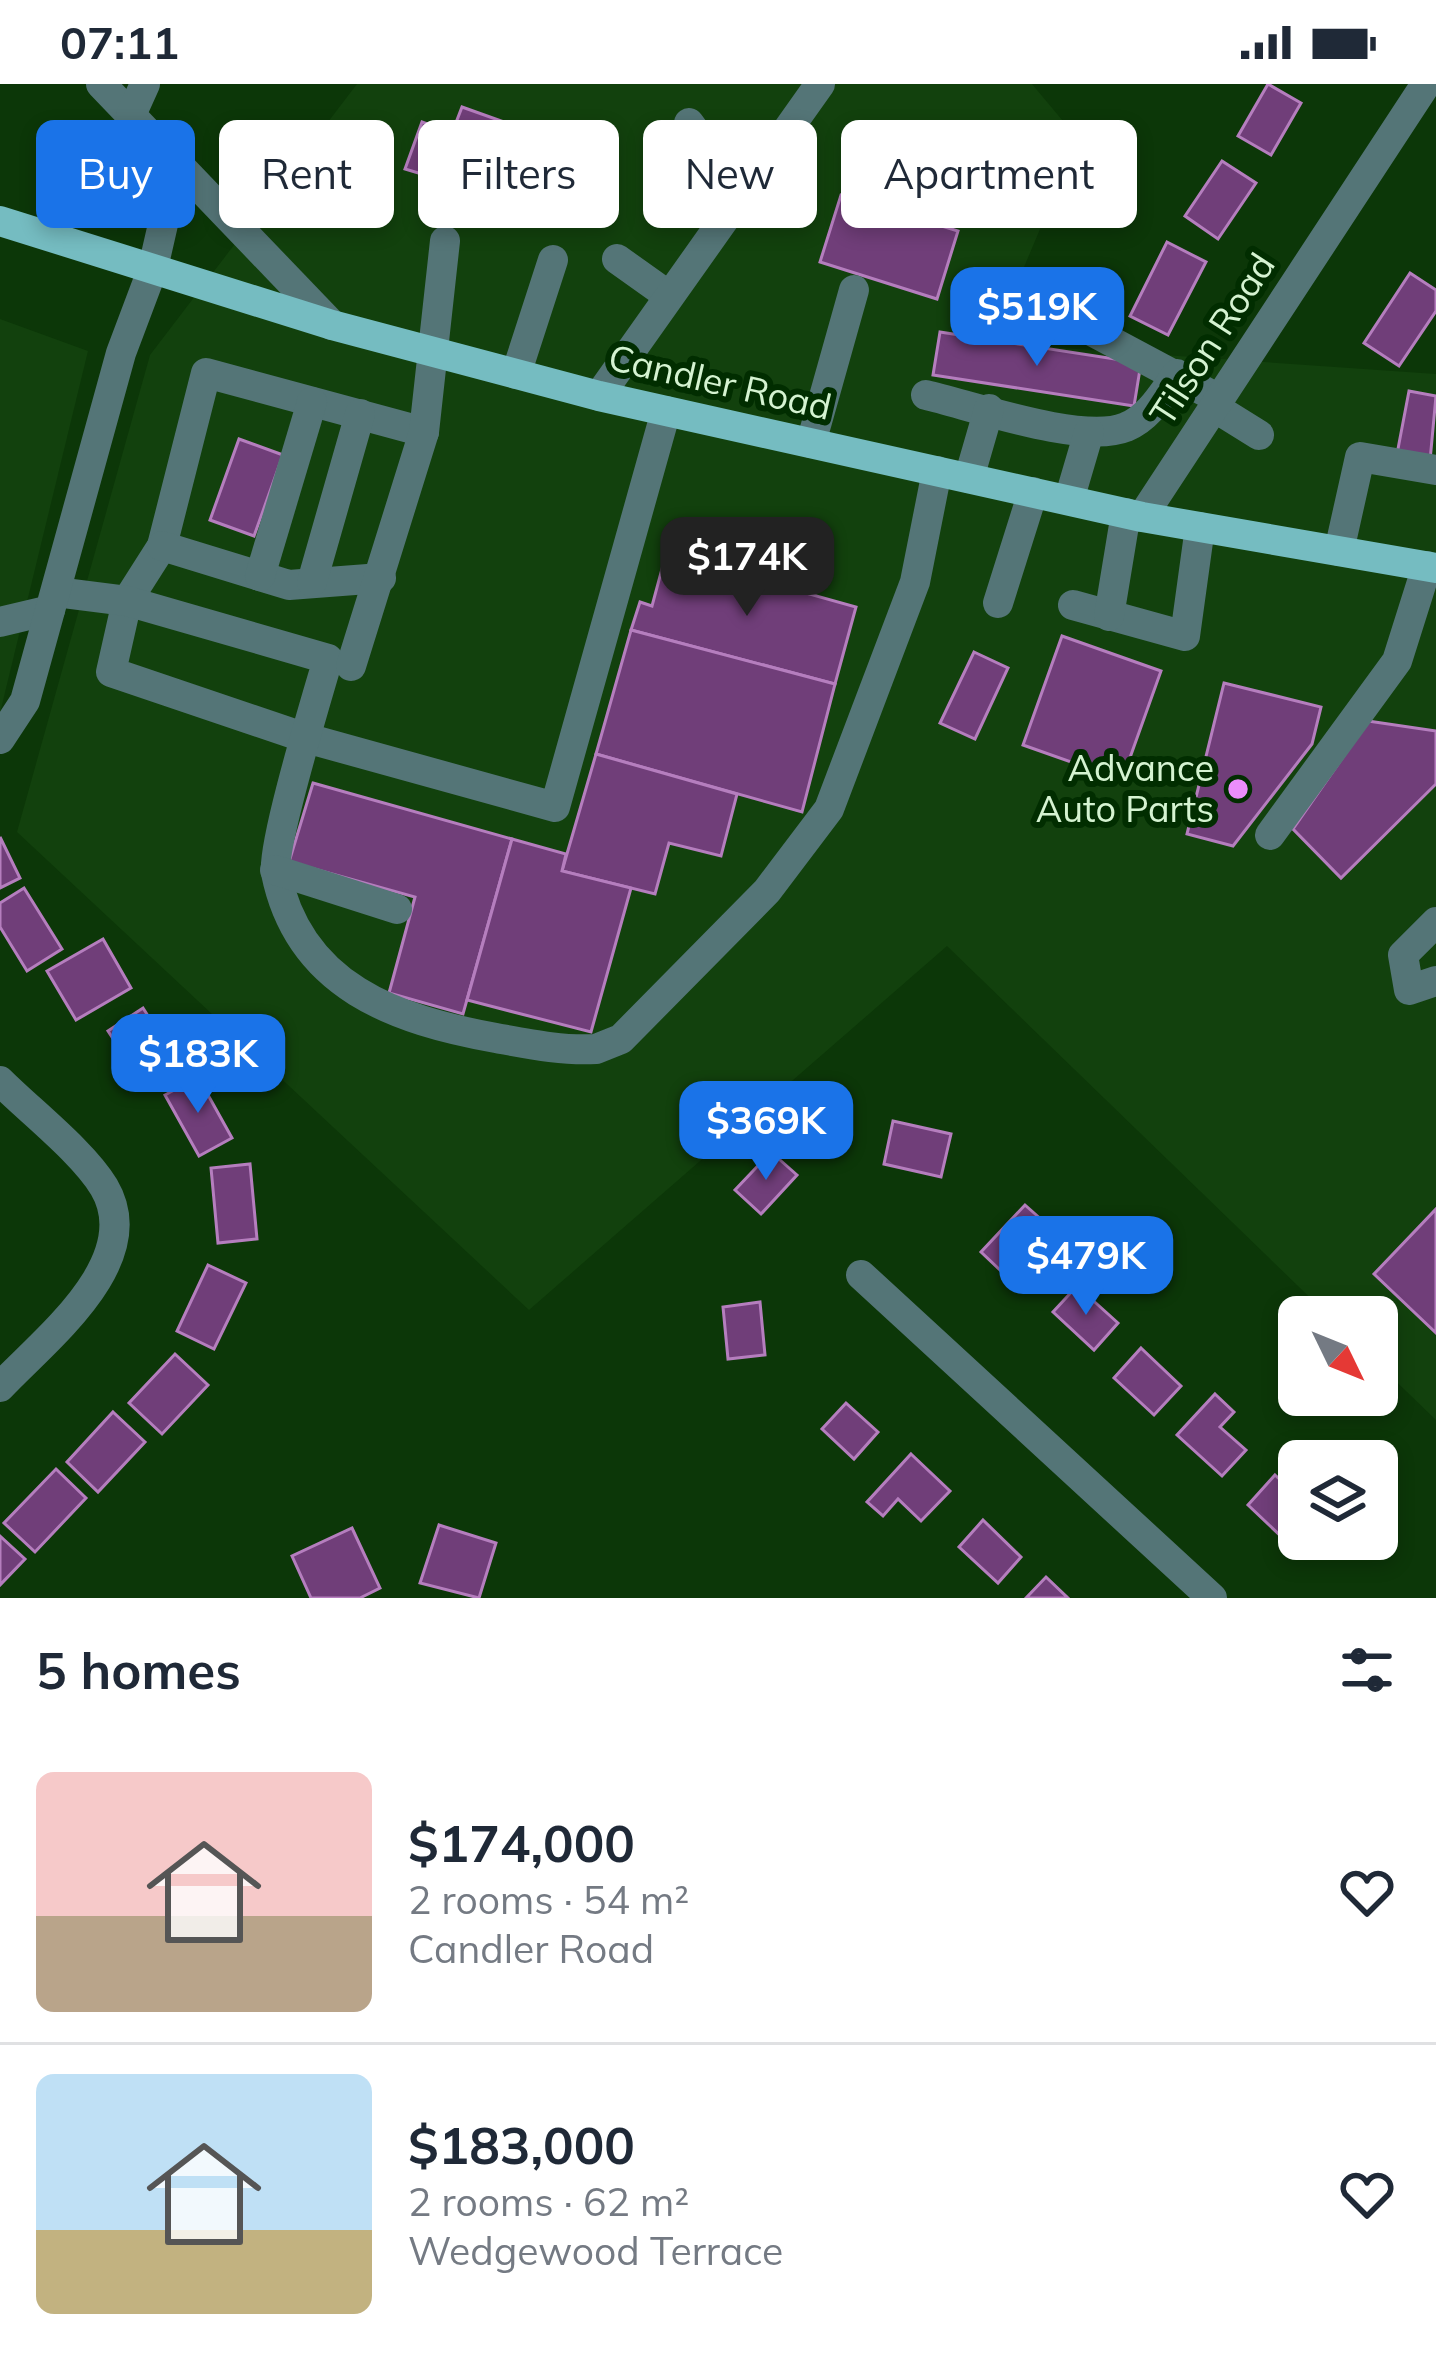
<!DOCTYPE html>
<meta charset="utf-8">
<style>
:root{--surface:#fff;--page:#f2f2f3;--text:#1f2937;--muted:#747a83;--line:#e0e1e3;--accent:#1a73e8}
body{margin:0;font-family:Mulish,sans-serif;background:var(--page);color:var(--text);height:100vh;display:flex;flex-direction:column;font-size:45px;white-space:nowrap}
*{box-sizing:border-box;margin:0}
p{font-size:39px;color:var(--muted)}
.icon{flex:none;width:66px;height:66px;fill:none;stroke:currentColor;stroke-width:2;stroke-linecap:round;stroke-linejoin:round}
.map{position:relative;height:1514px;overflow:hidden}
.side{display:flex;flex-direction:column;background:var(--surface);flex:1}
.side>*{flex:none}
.top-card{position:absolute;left:36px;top:36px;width:1365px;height:108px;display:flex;gap:24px}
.needle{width:78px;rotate:133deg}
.tools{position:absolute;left:1278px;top:1212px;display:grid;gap:24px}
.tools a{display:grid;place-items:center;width:120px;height:120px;border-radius:18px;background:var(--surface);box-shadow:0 6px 18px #0003;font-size:60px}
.price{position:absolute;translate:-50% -102px;padding:0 27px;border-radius:24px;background:var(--accent);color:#fff;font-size:39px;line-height:78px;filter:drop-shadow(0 3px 6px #0008)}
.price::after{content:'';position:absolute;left:50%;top:72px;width:36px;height:27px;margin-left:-18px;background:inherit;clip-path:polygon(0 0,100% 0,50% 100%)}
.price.selected{background:#222;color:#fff}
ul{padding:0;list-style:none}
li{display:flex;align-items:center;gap:36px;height:300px;padding:0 36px}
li+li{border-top:3px solid var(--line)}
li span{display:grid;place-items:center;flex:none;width:336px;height:240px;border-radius:18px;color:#555}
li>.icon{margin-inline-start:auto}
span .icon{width:144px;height:144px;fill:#fffc;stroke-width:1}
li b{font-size:51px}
h2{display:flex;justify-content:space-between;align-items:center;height:144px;padding:0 36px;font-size:51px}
.tag{padding:0 42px;border-radius:18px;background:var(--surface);box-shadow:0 6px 18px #0003;font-size:42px;line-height:108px}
.tag.selected{background:var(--accent);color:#fff}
.status{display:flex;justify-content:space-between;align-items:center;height:84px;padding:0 60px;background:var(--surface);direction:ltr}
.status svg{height:33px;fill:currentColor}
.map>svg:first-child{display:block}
.built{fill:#12410d}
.building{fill:#703e79;stroke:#b57ebe;stroke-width:3}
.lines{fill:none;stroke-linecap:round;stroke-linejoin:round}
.minor{stroke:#547577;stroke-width:30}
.major{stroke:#75bcc1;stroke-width:30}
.poi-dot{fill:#eb8dfb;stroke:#012d00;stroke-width:4.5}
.labels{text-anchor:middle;stroke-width:12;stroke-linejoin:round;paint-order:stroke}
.street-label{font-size:36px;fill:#d5f3d1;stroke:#012d00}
.poi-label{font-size:36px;fill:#d5f3d1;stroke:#012d00;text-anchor:end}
</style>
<div class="status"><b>07:11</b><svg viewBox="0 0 49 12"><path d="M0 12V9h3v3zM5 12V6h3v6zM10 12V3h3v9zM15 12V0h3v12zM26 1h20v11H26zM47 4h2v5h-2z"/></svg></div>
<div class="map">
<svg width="1436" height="1514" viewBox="0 0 1436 1514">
<rect width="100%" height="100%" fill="#0c3708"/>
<!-- built -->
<g class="built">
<path d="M357 0H1032L1078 55 992 259 1436 290V1336L1377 1279V1233H1330L947 862 529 1226 17 748 150 271Z"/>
<path d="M0 235 88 267 0 629Z"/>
</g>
<!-- building -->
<g class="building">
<path d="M1268 0 1301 19 1271 71 1238 52Z"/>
<path d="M462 23 532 48 508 116 405 85 422 38 452 49Z"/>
<path d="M1222 77 1256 99 1218 155 1185 132Z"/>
<path d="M841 111 958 147 937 215 820 178Z"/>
<path d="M1167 158 1206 178 1168 251 1130 232Z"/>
<path d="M1410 189 1436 206V227L1399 282 1364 259Z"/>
<path d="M940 248 1141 279 1134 322 933 291Z"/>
<path d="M1409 307 1436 312 1430 377 1397 370Z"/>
<path d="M239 355 283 371 254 452 210 436Z"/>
<path d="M666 470 856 523 835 600 631 546 640 518 652 522Z"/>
<path d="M631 546 835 600 802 728 596 670Z"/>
<path d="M1062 552 1161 587 1122 696 1023 661Z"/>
<path d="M974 568 1008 584 975 655 940 639Z"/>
<path d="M1224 599 1321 623 1312 660 1233 762 1187 750Z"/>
<path d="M1368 637 1436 647V700L1341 794 1293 745Z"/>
<path d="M596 670 737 710 721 772 669 759 655 810 562 787Z"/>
<path d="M313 699 512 755 463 930 389 909 415 813 289 778Z"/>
<path d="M0 753 20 794 0 804Z"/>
<path d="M512 755 566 770 562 787 631 804 591 948 467 916Z"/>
<path d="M24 804 62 865 27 887 0 843V819Z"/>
<path d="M103 855 131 904 76 936 47 887Z"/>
<path d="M143 924 180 982 145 1004 108 947Z"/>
<path d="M198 993 232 1054 199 1072 165 1011Z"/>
<path d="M893 1037 951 1050 941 1093 884 1080Z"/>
<path d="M771 1068 797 1091 761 1130 735 1106Z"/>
<path d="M250 1080 257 1155 218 1159 211 1084Z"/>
<path d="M1025 1121 1043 1137 1030 1151 1050 1170 1019 1204 981 1168Z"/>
<path d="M1436 1125V1249L1374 1190Z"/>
<path d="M208 1181 246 1199 214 1265 177 1247Z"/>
<path d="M1077 1202 1118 1239 1094 1266 1053 1228Z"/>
<path d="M760 1218 765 1271 728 1275 723 1223Z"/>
<path d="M1141 1264 1181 1302 1154 1331 1114 1294Z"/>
<path d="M175 1270 208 1301 162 1350 129 1319Z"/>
<path d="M1215 1310 1234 1328 1220 1343 1246 1366 1222 1392 1177 1351Z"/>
<path d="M846 1319 878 1348 854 1375 822 1345Z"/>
<path d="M113 1328 145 1358 98 1408 67 1378Z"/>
<path d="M911 1370 950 1407 921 1437 898 1415 883 1432 867 1418Z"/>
<path d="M56 1385 86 1414 35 1468 4 1439Z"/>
<path d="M1275 1391 1299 1413V1441L1285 1456 1248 1421Z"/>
<path d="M983 1436 1021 1473 998 1499 959 1463Z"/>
<path d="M439 1441 496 1459 479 1514 420 1499Z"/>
<path d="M352 1444 380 1504 360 1514H311L292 1472Z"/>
<path d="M0 1452 25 1475 0 1501Z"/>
<path d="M1046 1493 1068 1514H1026Z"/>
</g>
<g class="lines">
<!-- minor -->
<g class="minor">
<path d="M101 0 332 241"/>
<path d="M131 31 145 0"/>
<path d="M689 39 741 110"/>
<path d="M617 175 669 212"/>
<path d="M969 219 1058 229 1219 315"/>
<path d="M516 290 553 176"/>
<path d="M926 311C973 322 1083 361 1126 343 1149 334 1163 309 1177 290"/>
<path d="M599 312 820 0"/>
<path d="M1214 323 1259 351"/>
<path d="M424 348 206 289 162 462 127 517 111 588 306 654 555 723 666 327"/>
<path d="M811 359 854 206"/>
<path d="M969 394 989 325"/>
<path d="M1069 416 1089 348"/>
<path d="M1142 433 1426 0"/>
<path d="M162 462 289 501 381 494"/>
<path d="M1339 467 1360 373 1436 386"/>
<path d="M260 492 312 318"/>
<path d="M312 498 360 330"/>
<path d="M56 508 127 517 328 575C318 610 271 763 276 789 299 903 396 936 496 954 529 960 563 967 596 965L621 955 767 807 829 725 915 498 937 387"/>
<path d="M998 519 1033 408"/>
<path d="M1073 521 1185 552 1200 443"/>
<path d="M1109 532 1126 429"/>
<path d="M0 538 50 526"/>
<path d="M351 582 424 348 445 157"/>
<path d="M0 655 25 617 121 269 153 184 177 79"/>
<path d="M1270 751 1397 577 1427 482"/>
<path d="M275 786 397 825"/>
<path d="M1436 838 1403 871 1409 906 1436 897"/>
<path d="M0 997C30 1027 83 1068 104 1103 148 1177 44 1256 0 1303"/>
<path d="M861 1191 1212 1514"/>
</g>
<!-- major -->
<path class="major" d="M0 137 332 241 599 312 1142 433 1436 484"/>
</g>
<!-- markers -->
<circle class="poi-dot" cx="1238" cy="705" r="12"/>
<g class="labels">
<!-- street labels -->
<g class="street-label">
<text transform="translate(1212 255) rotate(-57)" y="13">Tilson Road</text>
<text transform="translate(720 298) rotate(13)" y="13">Candler Road</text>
</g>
<!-- poi labels -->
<g class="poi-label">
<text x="1214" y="697">Advance<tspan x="1214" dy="41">Auto Parts</tspan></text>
</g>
</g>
</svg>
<div class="tools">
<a><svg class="needle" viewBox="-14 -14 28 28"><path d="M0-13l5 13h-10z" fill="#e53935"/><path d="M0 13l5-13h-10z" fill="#747a83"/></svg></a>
<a><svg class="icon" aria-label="layers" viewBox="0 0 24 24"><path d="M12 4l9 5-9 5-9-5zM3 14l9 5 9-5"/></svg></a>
</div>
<b class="price" style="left:1037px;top:285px">$519K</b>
<b class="price selected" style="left:747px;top:535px">$174K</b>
<b class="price" style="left:198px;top:1032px">$183K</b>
<b class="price" style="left:766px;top:1099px">$369K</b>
<b class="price" style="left:1086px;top:1234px">$479K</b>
<div class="top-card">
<a class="tag selected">Buy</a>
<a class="tag">Rent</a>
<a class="tag">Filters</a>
<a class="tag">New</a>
<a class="tag">Apartment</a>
</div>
</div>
<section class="side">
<h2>5 homes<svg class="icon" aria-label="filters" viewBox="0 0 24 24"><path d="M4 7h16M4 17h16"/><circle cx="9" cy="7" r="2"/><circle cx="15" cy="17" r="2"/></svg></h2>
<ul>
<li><span style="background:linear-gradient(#f6c9c9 60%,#b9a48a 0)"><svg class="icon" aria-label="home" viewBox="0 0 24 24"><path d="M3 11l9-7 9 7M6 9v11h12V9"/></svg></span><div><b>$174,000</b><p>2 rooms · 54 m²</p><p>Candler Road</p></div><svg class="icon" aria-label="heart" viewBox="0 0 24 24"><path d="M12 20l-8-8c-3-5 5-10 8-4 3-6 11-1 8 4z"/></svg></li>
<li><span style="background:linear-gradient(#bfe0f5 65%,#c2b280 0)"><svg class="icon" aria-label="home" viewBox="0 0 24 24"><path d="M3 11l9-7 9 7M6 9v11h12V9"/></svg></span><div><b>$183,000</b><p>2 rooms · 62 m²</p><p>Wedgewood Terrace</p></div><svg class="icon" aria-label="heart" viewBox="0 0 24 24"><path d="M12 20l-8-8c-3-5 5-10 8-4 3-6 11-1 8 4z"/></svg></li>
</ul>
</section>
